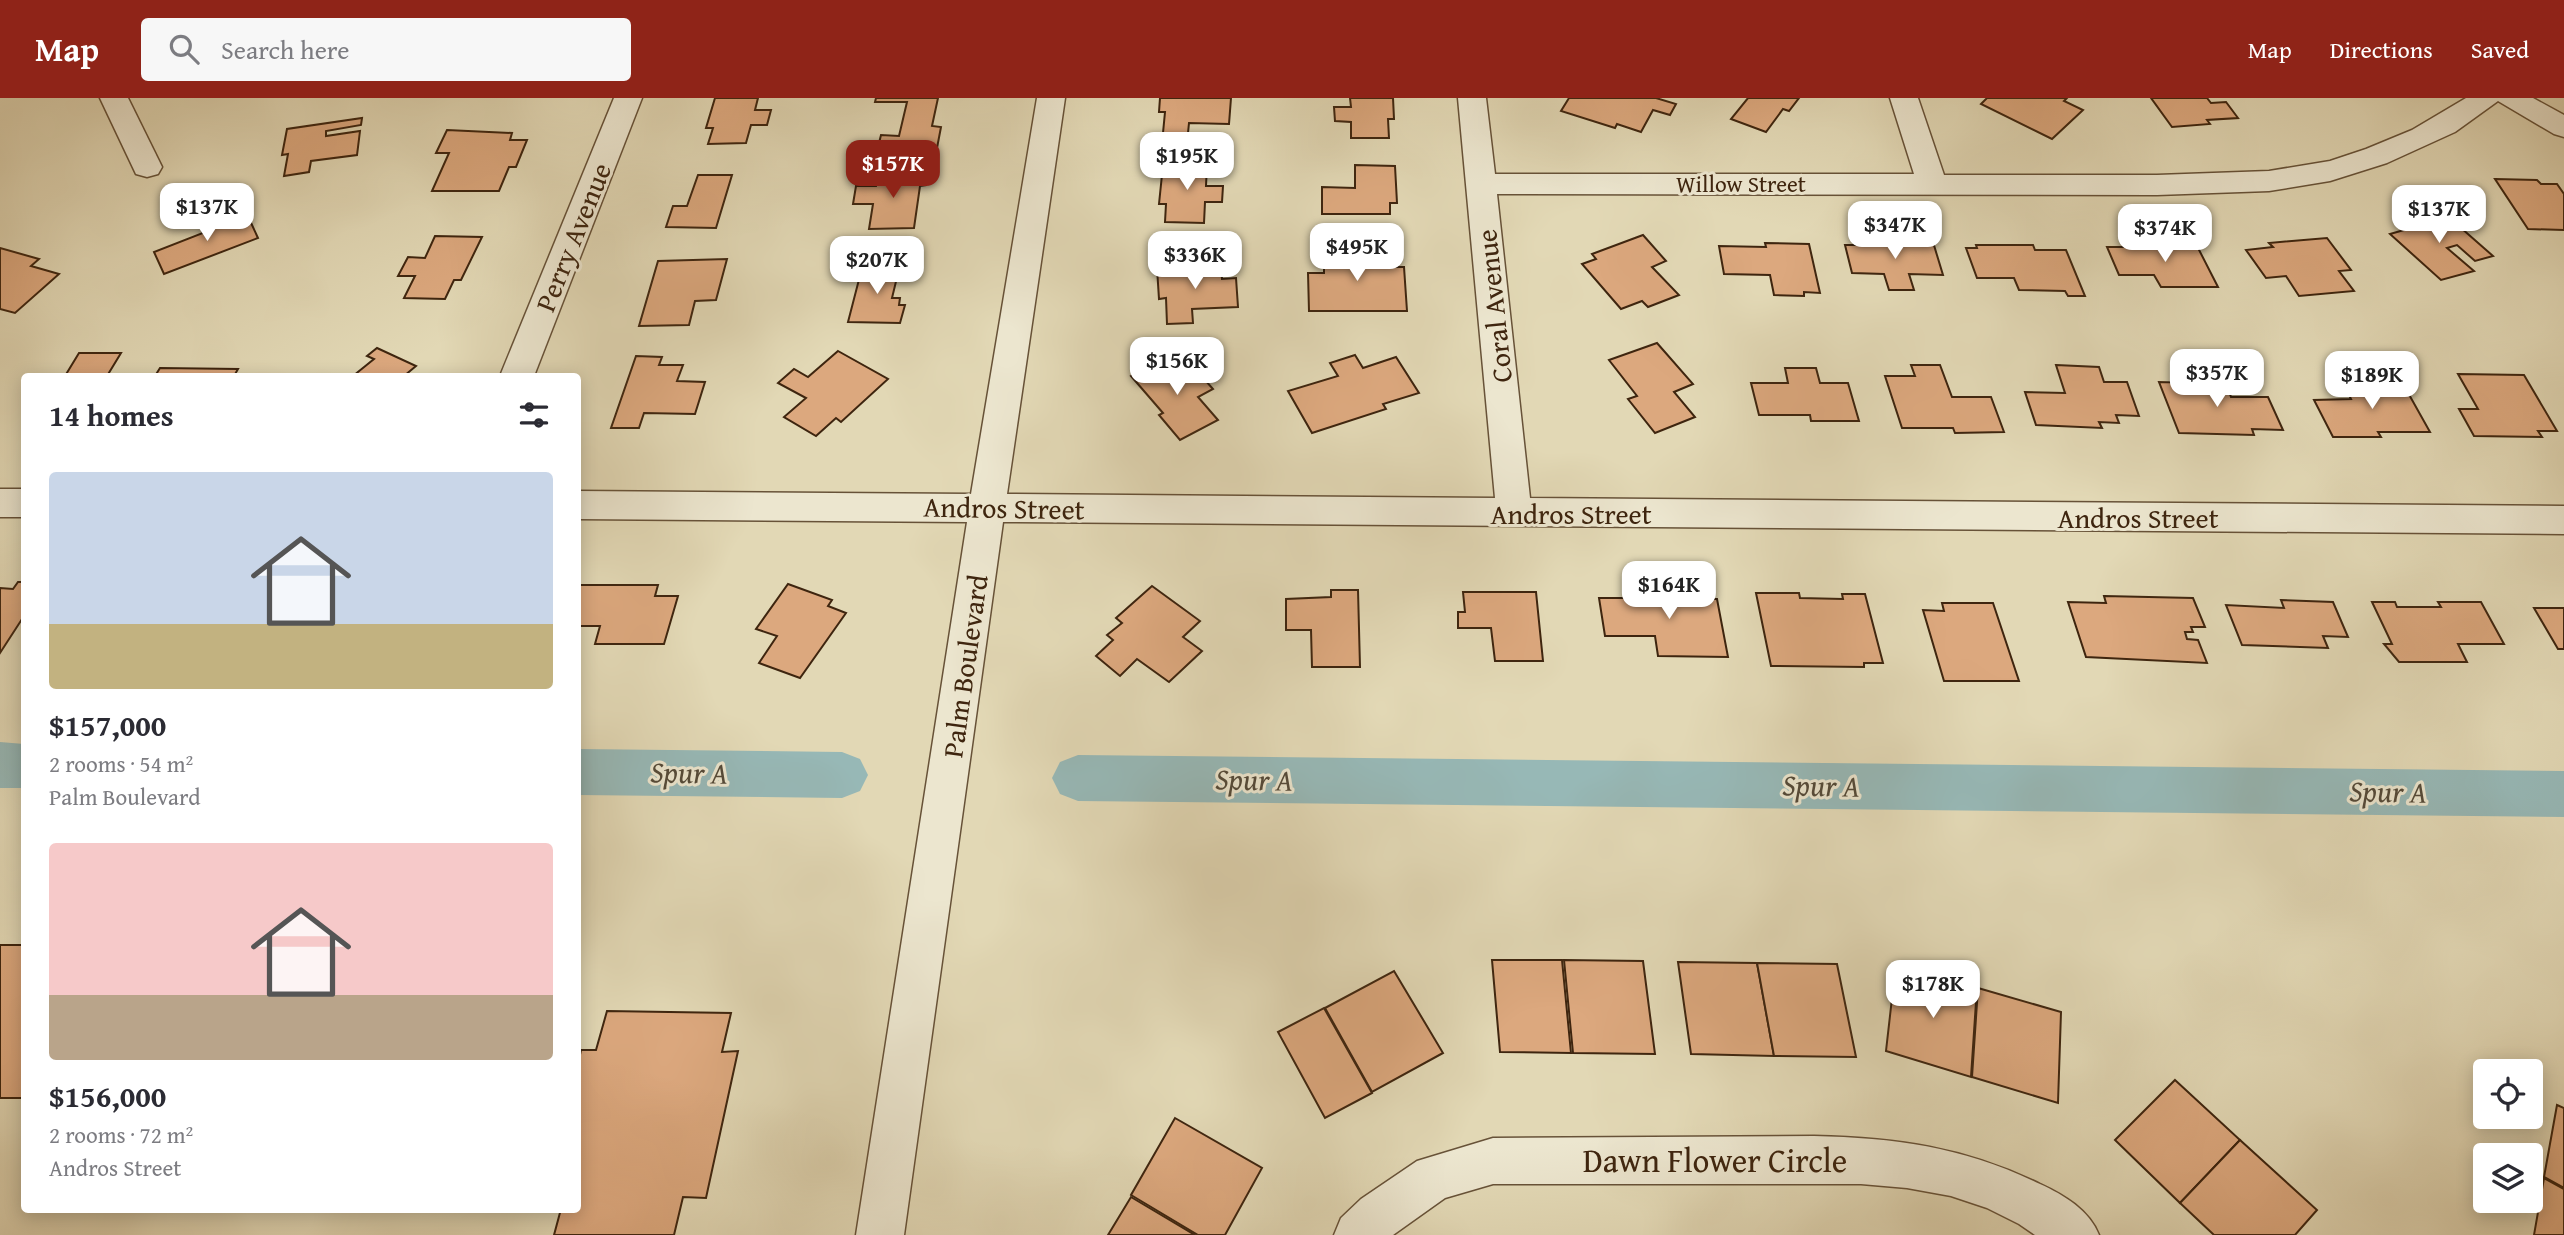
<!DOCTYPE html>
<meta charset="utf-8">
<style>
:root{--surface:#fff;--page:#f7f7f7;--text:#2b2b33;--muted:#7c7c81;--accent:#8f2418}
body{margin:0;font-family:"Gentium Book Plus",serif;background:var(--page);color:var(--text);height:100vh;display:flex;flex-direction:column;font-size:26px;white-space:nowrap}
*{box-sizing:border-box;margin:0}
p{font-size:23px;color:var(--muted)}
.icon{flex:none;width:38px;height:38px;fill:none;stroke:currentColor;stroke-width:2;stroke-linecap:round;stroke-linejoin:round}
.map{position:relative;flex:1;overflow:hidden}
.details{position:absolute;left:21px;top:275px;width:560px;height:840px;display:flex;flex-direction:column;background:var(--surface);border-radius:7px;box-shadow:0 4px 18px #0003}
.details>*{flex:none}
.tools{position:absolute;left:2473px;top:961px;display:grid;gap:14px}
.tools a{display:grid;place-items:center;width:70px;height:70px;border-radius:7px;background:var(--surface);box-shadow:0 4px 18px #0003;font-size:35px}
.price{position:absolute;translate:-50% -60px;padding:0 16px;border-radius:14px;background:#fff;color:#222;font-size:23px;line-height:46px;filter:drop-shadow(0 2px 4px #0008)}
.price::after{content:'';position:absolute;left:50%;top:42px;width:21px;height:16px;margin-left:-10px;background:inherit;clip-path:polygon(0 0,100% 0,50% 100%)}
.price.current{background:var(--accent);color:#fff}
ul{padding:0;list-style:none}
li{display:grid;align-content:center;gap:14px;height:371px;padding:0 28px}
li span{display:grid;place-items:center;height:217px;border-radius:7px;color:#555}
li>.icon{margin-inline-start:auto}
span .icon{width:126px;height:126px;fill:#fffc;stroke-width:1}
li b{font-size:30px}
h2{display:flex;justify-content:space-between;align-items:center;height:84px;padding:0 28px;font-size:30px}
header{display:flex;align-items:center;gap:42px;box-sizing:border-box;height:98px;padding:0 35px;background:var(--accent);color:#fff}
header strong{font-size:33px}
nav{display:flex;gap:38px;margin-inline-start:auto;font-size:24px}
.search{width:490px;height:63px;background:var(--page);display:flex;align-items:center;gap:18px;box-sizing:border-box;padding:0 24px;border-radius:7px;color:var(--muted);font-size:26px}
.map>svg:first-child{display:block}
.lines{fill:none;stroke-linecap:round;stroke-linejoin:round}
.canal{fill:#97b8b6;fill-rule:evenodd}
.building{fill:#dca87e;stroke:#3e250f;stroke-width:2}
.minor-casing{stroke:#675238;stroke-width:3}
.minor{fill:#ece6cf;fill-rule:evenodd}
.labels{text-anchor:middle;stroke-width:6;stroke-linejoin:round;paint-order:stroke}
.far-street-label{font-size:23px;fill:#3e250f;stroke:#ece6cf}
.street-label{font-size:28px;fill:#3e250f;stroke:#ece6cf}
.water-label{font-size:30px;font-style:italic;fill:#544a39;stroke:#ece6cf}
.near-street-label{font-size:33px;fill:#3e250f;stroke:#ece6cf}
</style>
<header>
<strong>Map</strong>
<div class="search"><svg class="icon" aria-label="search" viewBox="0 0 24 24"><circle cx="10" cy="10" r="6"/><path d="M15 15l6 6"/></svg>Search here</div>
<nav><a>Map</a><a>Directions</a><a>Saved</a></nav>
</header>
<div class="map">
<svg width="2564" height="1137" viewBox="0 0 2564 1137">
<rect width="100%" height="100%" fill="#e2d8b5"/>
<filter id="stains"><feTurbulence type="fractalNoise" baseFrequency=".00286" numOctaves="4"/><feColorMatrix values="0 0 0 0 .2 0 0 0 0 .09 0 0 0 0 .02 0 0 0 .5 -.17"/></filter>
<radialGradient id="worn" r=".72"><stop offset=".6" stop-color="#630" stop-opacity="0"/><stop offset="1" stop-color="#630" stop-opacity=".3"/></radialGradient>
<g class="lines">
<!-- canal -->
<g class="canal">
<path d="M0 644 24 646V690H0Z"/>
<path d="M578 651 842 654 860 661 868 677 860 693 842 700 578 697Z"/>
<path d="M1078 657 2564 673V719L1078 703 1060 696 1052 680 1060 664Z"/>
</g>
</g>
<!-- building -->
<g class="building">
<path d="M715 0H758L755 12H771L767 27H751L746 45 708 46 713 30H706Z"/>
<path d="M876 0H938L932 28 941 29 937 50 878 49 881 37 899 38 907 4H875Z"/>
<path d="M1160 0H1231L1229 26 1189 25 1188 35H1163L1165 14H1159Z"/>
<path d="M1350 0H1393L1394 21H1388L1389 40H1351V24L1335 23 1334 9H1351Z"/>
<path d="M1569 0H1656L1676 6 1670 17 1653 12 1641 34 1617 26 1615 30 1561 13Z"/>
<path d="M1748 0H1799L1789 13 1783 11 1766 34 1731 21Z"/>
<path d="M1987 0H2067L2064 3 2083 12 2052 41 1981 6Z"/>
<path d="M2151 0H2207L2211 5 2226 4 2238 20 2207 22 2210 26 2172 29Z"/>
<path d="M362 20 361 27 326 33V38L360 33 357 57 311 63 309 74 284 78 288 56 282 57 287 31Z"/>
<path d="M447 32 512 35 510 42H527L516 69H509L499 93H432L449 55H436Z"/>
<path d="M1185 61H1202L1201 67H1207L1206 88H1223L1222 104H1205L1204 125 1165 124 1166 106H1159L1163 67H1184Z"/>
<path d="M1355 67 1395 68 1397 105H1390V116H1322V89L1355 90Z"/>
<path d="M929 75 926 87 920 88 914 130 869 131 873 106H853L856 88H876L878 76Z"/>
<path d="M698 77H732L716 130 666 129 673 108H687Z"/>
<path d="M2495 81 2537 82 2541 86H2557L2564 96V132L2528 131Z"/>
<path d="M246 114 258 140 164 176 154 154 203 135 202 131Z"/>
<path d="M2444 115 2493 158 2475 163 2457 147 2447 150 2474 173 2441 182 2390 136 2404 132 2397 126Z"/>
<path d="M1643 137 1666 163 1652 169 1679 197 1648 209 1642 203 1621 211 1582 166 1596 161 1592 156Z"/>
<path d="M435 138 482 139 461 182H454L445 201 404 200 415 178H398L408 159 425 160Z"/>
<path d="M2327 140 2351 172 2339 173 2354 193 2299 198 2286 178 2266 180 2246 152 2273 149 2269 145Z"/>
<path d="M2151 142 2195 144 2218 189H2161L2154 177H2119L2107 149H2154Z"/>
<path d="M1871 143 1933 144 1943 177 1909 176 1914 192H1889L1884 176 1852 175 1845 147H1873Z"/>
<path d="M1765 145 1809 146 1820 195 1804 194V198L1774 197 1770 177 1724 176 1719 148 1766 149Z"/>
<path d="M1976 147H2033L2035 152H2066L2085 198H2068L2065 193 2019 192 2014 180H1977L1966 150H1977Z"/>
<path d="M0 150 39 161 31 168 59 176 15 215 0 211Z"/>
<path d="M1324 150H1381V169H1404L1407 213H1309L1308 175H1324Z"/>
<path d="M727 161 716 202 695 203 689 227 639 228 658 163Z"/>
<path d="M863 166 900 167 892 200H900L899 207H905L900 225 848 224Z"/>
<path d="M1221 166 1222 181 1236 180 1238 209 1192 211 1193 225 1167 226 1166 200 1159 201 1157 170Z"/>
<path d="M1657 245 1693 286 1674 294 1695 319 1655 335 1628 301 1637 298 1609 262Z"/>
<path d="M377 250 416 268 404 278H353L374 261 367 258Z"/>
<path d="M838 253 888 281 841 324 836 320 816 338 784 319 806 300 778 285 794 271 808 279Z"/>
<path d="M79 255H121L107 278H65Z"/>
<path d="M1174 257 1182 266 1172 270 1182 282 1198 274 1213 291 1198 299 1218 322 1180 342 1159 317 1163 315 1131 278Z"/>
<path d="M1355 257 1363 270 1396 259 1419 295 1383 306 1386 311 1312 335 1288 293 1338 278 1330 265Z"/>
<path d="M636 258 662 259 659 267H683L677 283 705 284 695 316 644 315 639 330H611Z"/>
<path d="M1911 267H1940L1952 299H1991L2004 334 1955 335 1953 330H1902L1885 278H1915Z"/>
<path d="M2056 267 2099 269 2104 284H2127L2139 318 2116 317 2119 325 2099 324 2102 330 2036 327 2025 294 2065 295Z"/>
<path d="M160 270 238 271 234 278H155Z"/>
<path d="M1785 270H1816L1820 285H1848L1859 323H1811L1810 317H1759L1751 285H1788Z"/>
<path d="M2458 276 2524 277 2557 333H2538L2542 339 2474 338 2459 311H2478Z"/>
<path d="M2193 281 2225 282 2231 299H2268L2283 332 2252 331 2254 337 2179 335 2159 284 2194 285Z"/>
<path d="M2365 284H2402L2430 334H2378L2381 339H2333L2314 302 2351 301 2344 287H2366Z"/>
<path d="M18 484H24V518L0 555V490L13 491Z"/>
<path d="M1648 484H1679L1681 494H1706L1707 501H1717L1728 559 1658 558 1655 538H1605L1599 500H1651Z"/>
<path d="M788 486 832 502 828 508 846 515 800 580 759 565 777 538 756 531Z"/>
<path d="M578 487H658L655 498H678L664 546H595L600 528H578Z"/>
<path d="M1152 488 1200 523 1183 539 1202 553 1169 584 1137 561 1120 578 1096 558 1113 542 1107 537 1122 525 1116 520Z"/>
<path d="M1331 492H1358L1360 569H1312L1311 532H1286V501L1331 499Z"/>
<path d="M1463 494H1536L1543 563H1495L1491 530H1458V514H1465Z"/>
<path d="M1756 495H1799L1800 500 1843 501 1842 496H1865L1883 565H1864V569L1771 568Z"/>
<path d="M2104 498 2193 500 2205 529H2191L2193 534H2185L2187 541 2198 542 2207 565 2086 559 2068 504 2106 505Z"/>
<path d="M2281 502 2333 504 2348 539 2323 538 2328 550 2242 547 2226 507 2284 510Z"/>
<path d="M2372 504H2395L2397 509H2441L2438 504H2481L2504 546H2458L2467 564H2399L2384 546H2392Z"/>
<path d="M1942 505H1993L2019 583H1944L1923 512 1944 513Z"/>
<path d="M2534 510H2564V551H2558Z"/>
<rect x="0" y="847" width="24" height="153"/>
<path d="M1492 862H1562L1571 955 1500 954Z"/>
<path d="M1564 862 1643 863 1655 956 1573 955Z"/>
<path d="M1678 864 1757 865 1774 958 1691 956Z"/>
<path d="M1757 865 1837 866 1856 959 1774 958Z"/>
<path d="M1896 865 1977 889 1971 979 1886 953Z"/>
<path d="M1394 873 1443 955 1372 994 1325 910Z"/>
<path d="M1978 890 2061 914 2058 1005 1972 979Z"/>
<path d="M1324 910 1372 995 1325 1020 1278 934Z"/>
<path d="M607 913 731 915 722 954 738 953 706 1100 683 1099 674 1137H554L561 1111H578V966L581 952H596Z"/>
<path d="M2175 982 2240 1042 2180 1105 2115 1042Z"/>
<path d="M2557 1007 2564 1010V1090L2544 1079Z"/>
<path d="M1175 1020 1262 1070 1225 1137H1198L1131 1097Z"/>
<path d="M2240 1042 2317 1112 2295 1137H2214L2180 1105Z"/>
<path d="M2544 1080 2564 1091V1137H2534Z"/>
<path d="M1131 1099 1195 1137H1108Z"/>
</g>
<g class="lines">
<defs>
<g id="minor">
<path d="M100 0H128L162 69 158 76 147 79 136 76Z"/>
<path d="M614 0H642L534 278H500Z"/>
<path d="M1037 0H1065L1007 396 1495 400 1458 0H1486L1495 76H1914L1890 0H1918L1944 77H2157L2269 73 2330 63 2366 51 2412 32 2466 0H2533L2564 17V39L2554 36 2498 3 2455 34 2387 65 2330 83 2269 93 2157 97 1497 96 1530 400 2564 408V436L1003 424 904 1137H856L967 424 578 421V393L971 396Z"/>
<rect x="0" y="391" width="24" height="28"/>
<path d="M1814 1038C1897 1040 1964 1049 2040 1086 2064 1097 2089 1112 2099 1137H2035L2019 1126 1987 1110 1951 1098 1907 1090 1861 1086H1493L1445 1100 1393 1137H1334L1341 1120 1361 1101 1417 1063 1493 1040Z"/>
</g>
</defs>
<!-- minor casing -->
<use href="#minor" class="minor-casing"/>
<!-- minor -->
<use href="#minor" class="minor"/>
</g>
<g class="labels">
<!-- far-street labels -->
<g class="far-street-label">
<text x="1741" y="94">Willow Street</text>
</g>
<!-- street labels -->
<g class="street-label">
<text transform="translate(573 139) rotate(-68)" y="10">Perry Avenue</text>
<text transform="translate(1494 208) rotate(-96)" y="10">Coral Avenue</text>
<text transform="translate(1004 410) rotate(1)" y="10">Andros Street</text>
<text x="1571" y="426">Andros Street</text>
<text x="2138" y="430">Andros Street</text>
<text transform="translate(965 568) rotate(-82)" y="10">Palm Boulevard</text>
</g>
<!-- water labels -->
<g class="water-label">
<text transform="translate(689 675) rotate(1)" y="10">Spur A</text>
<text transform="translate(1254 682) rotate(1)" y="10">Spur A</text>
<text transform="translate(1821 688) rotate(1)" y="10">Spur A</text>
<text transform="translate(2388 694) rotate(1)" y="10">Spur A</text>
</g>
<!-- near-street labels -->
<g class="near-street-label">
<text x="1715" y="1074">Dawn Flower Circle</text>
</g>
</g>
<rect width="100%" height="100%" filter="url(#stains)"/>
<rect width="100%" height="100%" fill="url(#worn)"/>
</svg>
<div class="tools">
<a><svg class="icon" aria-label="locate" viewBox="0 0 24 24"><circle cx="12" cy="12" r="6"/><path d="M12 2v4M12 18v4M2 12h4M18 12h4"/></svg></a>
<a><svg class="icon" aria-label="layers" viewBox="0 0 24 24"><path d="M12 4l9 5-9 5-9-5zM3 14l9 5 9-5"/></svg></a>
</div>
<b class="price" style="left:1187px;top:94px">$195K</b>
<b class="price current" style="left:893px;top:102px">$157K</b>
<b class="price" style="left:207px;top:145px">$137K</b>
<b class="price" style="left:2439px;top:147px">$137K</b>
<b class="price" style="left:1895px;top:163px">$347K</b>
<b class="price" style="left:2165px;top:166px">$374K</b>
<b class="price" style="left:1357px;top:185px">$495K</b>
<b class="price" style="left:1195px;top:193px">$336K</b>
<b class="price" style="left:877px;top:198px">$207K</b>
<b class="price" style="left:1177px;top:299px">$156K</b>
<b class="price" style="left:2217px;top:311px">$357K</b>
<b class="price" style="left:2372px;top:313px">$189K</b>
<b class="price" style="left:1669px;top:523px">$164K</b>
<b class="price" style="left:1933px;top:922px">$178K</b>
<section class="details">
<h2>14 homes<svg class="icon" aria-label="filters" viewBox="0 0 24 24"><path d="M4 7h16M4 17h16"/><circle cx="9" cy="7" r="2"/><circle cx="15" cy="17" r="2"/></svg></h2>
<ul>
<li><span style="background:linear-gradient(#c9d6e8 70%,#c2b280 0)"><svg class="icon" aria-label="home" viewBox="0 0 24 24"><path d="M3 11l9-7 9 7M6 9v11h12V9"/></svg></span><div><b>$157,000</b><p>2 rooms · 54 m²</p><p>Palm Boulevard</p></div></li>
<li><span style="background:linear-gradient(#f6c9c9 70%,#b9a48a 0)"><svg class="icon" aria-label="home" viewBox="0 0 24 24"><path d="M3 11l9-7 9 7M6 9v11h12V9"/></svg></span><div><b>$156,000</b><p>2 rooms · 72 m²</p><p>Andros Street</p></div></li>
</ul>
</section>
</div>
